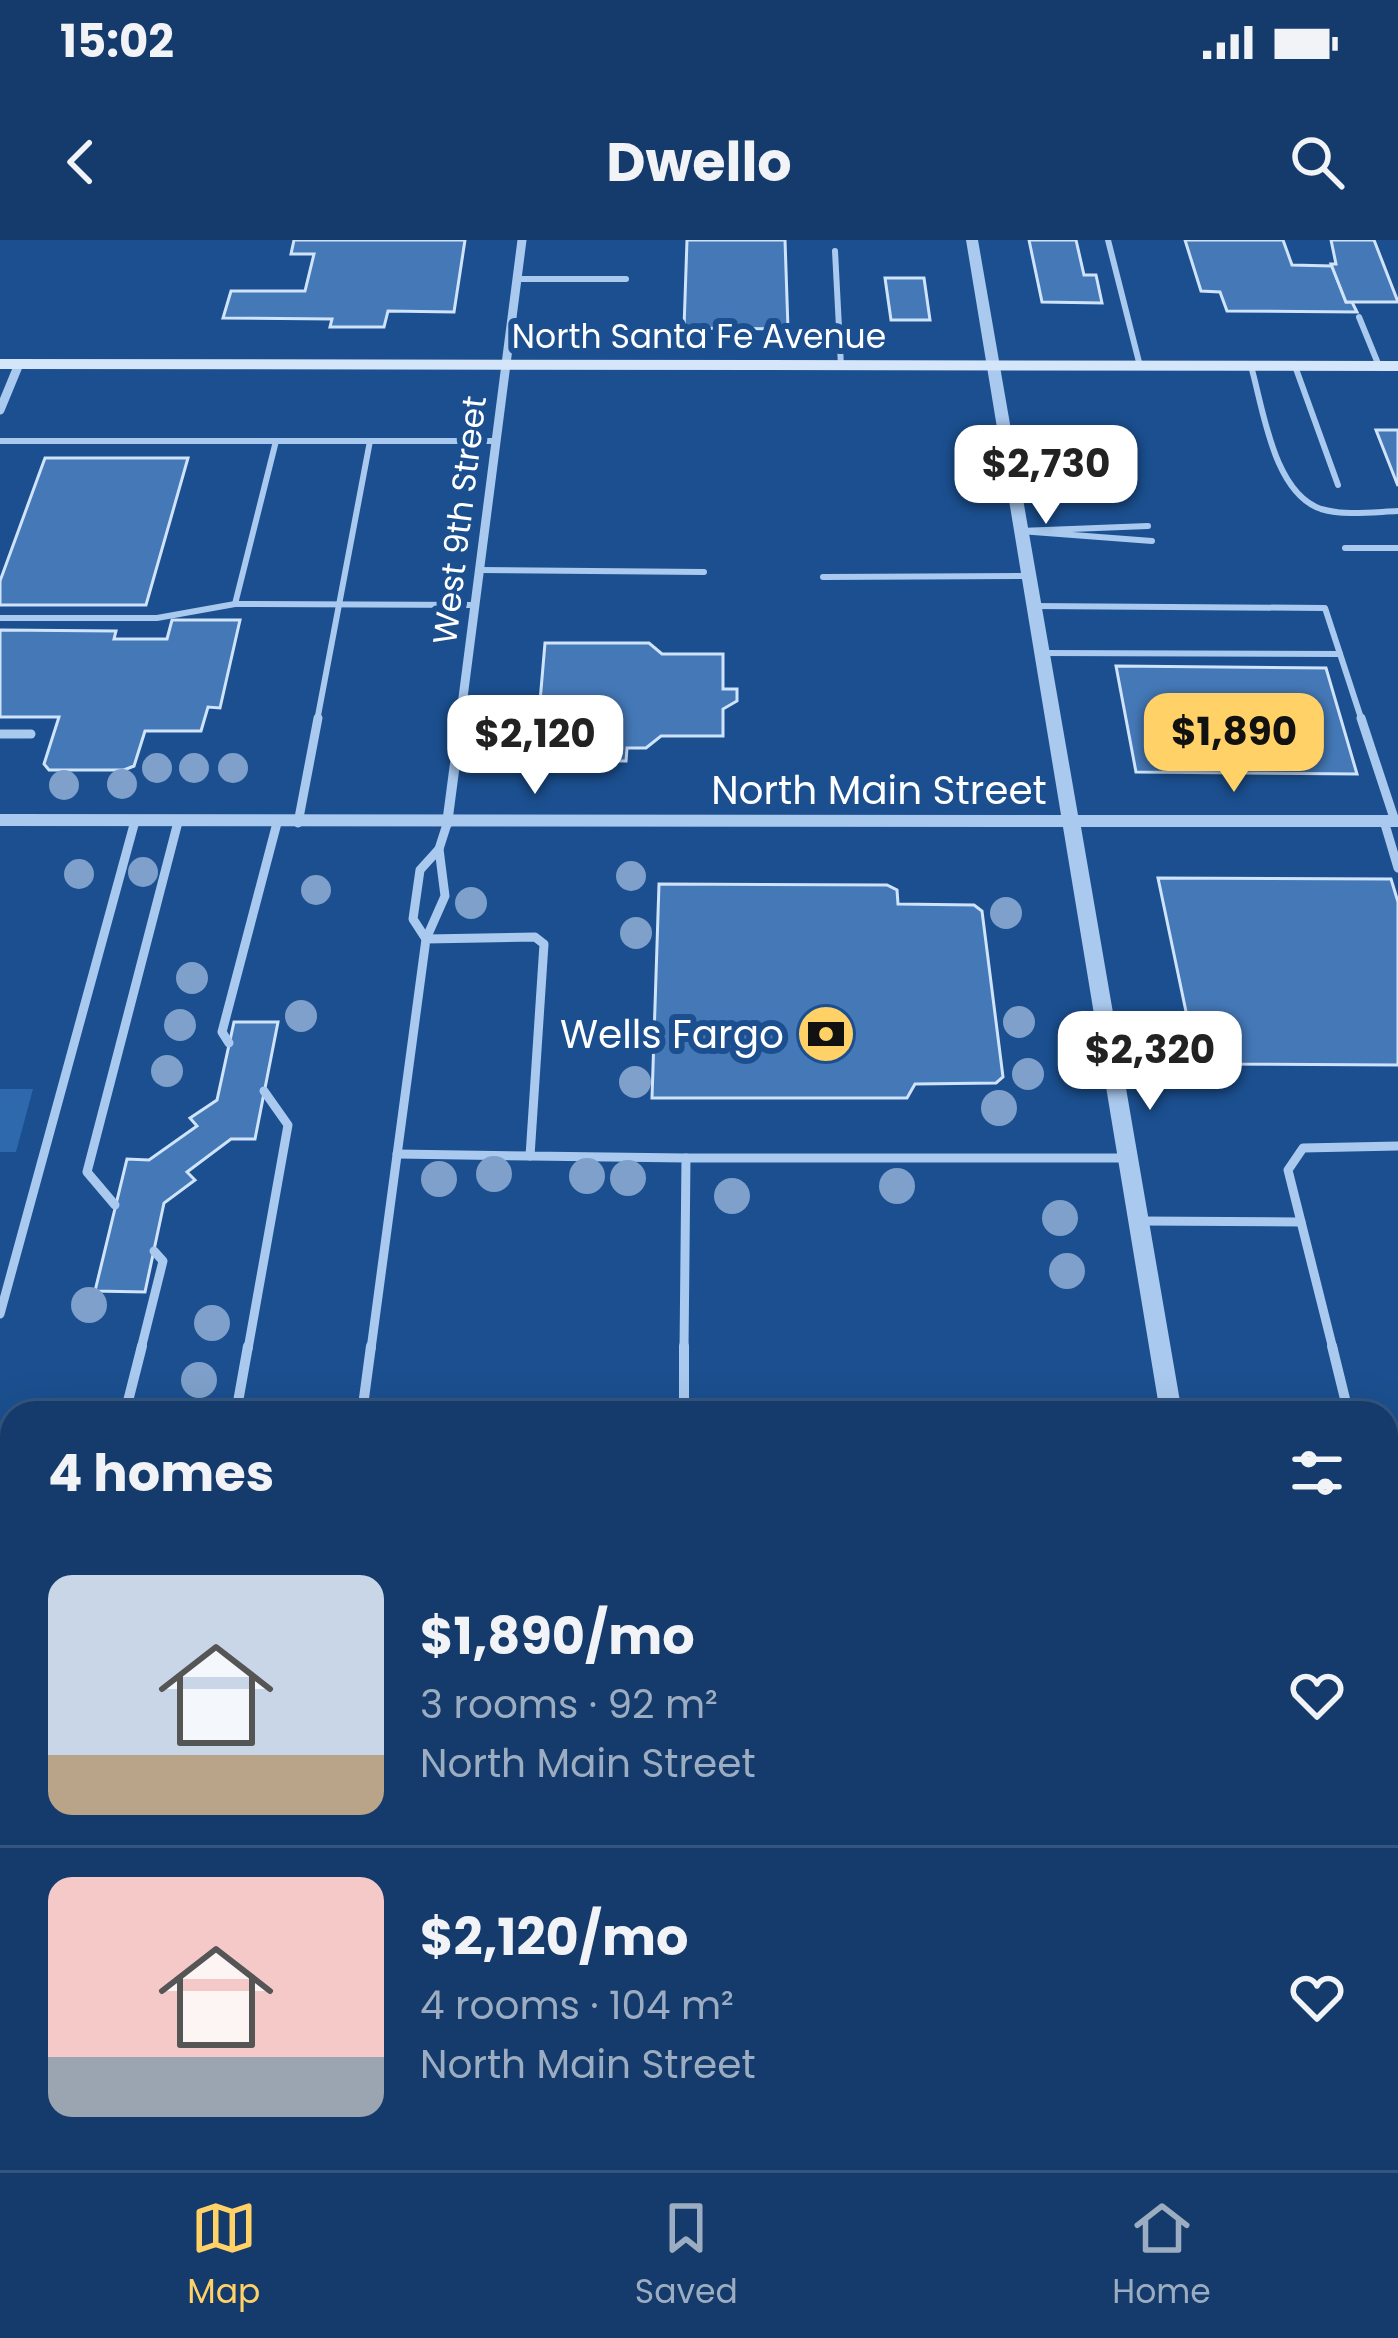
<!DOCTYPE html>
<meta charset="utf-8">
<style>
:root{--surface:#143b6b;--page:#1d4271;--text:#f1f3f6;--muted:#9dadc1;--line:#33557e;--accent:#ffd166}
body{margin:0;font-family:Poppins,sans-serif;background:var(--page);color:var(--text);height:100vh;display:flex;flex-direction:column;font-size:45px;white-space:nowrap}
*{box-sizing:border-box;margin:0}
p{font-size:39px;color:var(--muted)}
.icon{flex:none;width:66px;height:66px;fill:none;stroke:currentColor;stroke-width:2;stroke-linecap:round;stroke-linejoin:round}
.map{position:relative;flex:1;overflow:hidden}
.panel{position:absolute;left:0px;top:1161px;width:1398px;height:771px;display:flex;flex-direction:column;background:var(--surface);border-radius:36px 36px 0 0;box-shadow:0 12px 48px #0002,0 0 0 3px var(--line)}
.panel>*{flex:none}
.price{position:absolute;translate:-50% -102px;padding:0 27px;border-radius:24px;background:#fff;color:#222;font-size:39px;line-height:78px;filter:drop-shadow(0 3px 6px #0008)}
.price::after{content:'';position:absolute;left:50%;top:72px;width:36px;height:27px;margin-left:-18px;background:inherit;clip-path:polygon(0 0,100% 0,50% 100%)}
.price.current{background:var(--accent);color:#111}
ul{padding:0;list-style:none}
li{display:flex;align-items:center;gap:36px;height:300px;padding:0 48px}
li+li{border-top:3px solid var(--line)}
li span{display:grid;place-items:center;flex:none;width:336px;height:240px;border-radius:24px;color:#555}
li>.icon{margin-inline-start:auto}
span .icon{width:144px;height:144px;fill:#fffc;stroke-width:1}
li b{font-size:51px}
h2{display:flex;justify-content:space-between;align-items:center;height:144px;padding:0 48px;font-size:51px}
.status{display:flex;justify-content:space-between;align-items:center;height:84px;padding:0 60px;background:var(--surface);direction:ltr}
.status svg{height:33px;fill:currentColor}
header{display:flex;justify-content:space-between;align-items:center;height:156px;padding:0 48px;background:var(--surface);font-size:54px;font-weight:700}
.menu{display:flex;justify-content:space-around;align-items:center;height:168px;border-top:3px solid var(--line);background:var(--surface);font-size:33px;color:var(--muted)}
.menu a{display:grid;justify-items:center;gap:6px}
.menu .current{color:var(--accent)}
.map>svg:first-child{display:block}
.green{fill:#2e69ad}
.building{fill:#4478b7;stroke:#cfe3fa;stroke-width:3}
.lines{fill:none;stroke-linecap:round;stroke-linejoin:round}
.service-far2{stroke:#a9c9ee;stroke-width:6}
.service-far1{stroke:#a9c9ee;stroke-width:9}
.service{stroke:#a9c9ee;stroke-width:10}
.minor-far1{stroke:#a9c9ee;stroke-width:9}
.minor{stroke:#a9c9ee;stroke-width:10}
.tertiary{fill:#a9c9ee;fill-rule:evenodd}
.secondary{fill:#d6e6fa;fill-rule:evenodd}
.tree{fill:#7ea0ca}
.labels{text-anchor:middle;stroke-width:12;stroke-linejoin:round;paint-order:stroke}
.far-street-label{font-size:33px;fill:#fff;stroke:#1b4f8f}
.street-label{font-size:39px;fill:#fff;stroke:#1b4f8f}
.poi-label{font-size:39px;fill:#fff;stroke:#1b4f8f;text-anchor:end}
</style>
<div class="status"><b>15:02</b><svg viewBox="0 0 49 12"><path d="M0 12V9h3v3zM5 12V6h3v6zM10 12V3h3v9zM15 12V0h3v12zM26 1h20v11H26zM47 4h2v5h-2z"/></svg></div>
<header><svg class="icon" aria-label="back" viewBox="0 0 24 24"><path d="M15 5l-7 7 7 7"/></svg>Dwello<svg class="icon" aria-label="search" viewBox="0 0 24 24"><circle cx="10" cy="10" r="6"/><path d="M15 15l6 6"/></svg></header>
<div class="map">
<svg width="1398" height="1930" viewBox="0 0 1398 1930">
<rect width="100%" height="100%" fill="#1b4f8f"/>
<!-- green -->
<path class="green" d="M0 849H33L16 912H0Z"/>
<!-- building -->
<g class="building">
<path d="M294 0H465L454 72 388 71 384 87H330L332 79 223 78 231 51H305L314 14H291Z"/>
<path d="M687 0H785L788 89 684 88Z"/>
<path d="M1029 0H1076L1084 35H1096L1102 63 1042 62Z"/>
<path d="M1185 0H1283L1292 25 1332 26 1346 62H1352L1357 72 1227 71 1220 52 1201 51Z"/>
<path d="M1331 0H1374L1398 62H1346L1331 24H1336Z"/>
<path d="M885 38H924L930 80H891Z"/>
<path d="M1376 190H1398V246Z"/>
<path d="M45 218H188L146 365H0V341Z"/>
<path d="M172 380H240L220 468 208 467 201 491H145L134 526 124 530H49L44 524 59 477H0V390L116 391 114 399H167Z"/>
<path d="M545 403H649L662 414H723V449H737V461L723 469V496H661L646 508H627L626 521 535 520Z"/>
<path d="M1116 426 1326 428 1357 534 1136 532Z"/>
<path d="M1158 638 1391 639 1398 662V825L1197 824Z"/>
<path d="M659 644 887 645 897 650 898 664 974 665 982 671 1003 837 996 843 915 844 907 858H652Z"/>
<path d="M234 782H278L255 899H231L187 932 195 940 164 963 145 1052 95 1051 127 919 149 920 197 886 190 878 217 860Z"/>
<path d="M12 1536V1815L0 1797V1547Z"/>
<path d="M166 1920H750V1930H165Z"/>
</g>
<g class="lines">
<!-- service-far2 -->
<g class="service-far2">
<path d="M1108 0 1140 126"/>
<path d="M835 11 841 126"/>
<path d="M516 39H626"/>
<path d="M1359 77 1379 126"/>
<path d="M1251 126C1263 167 1273 253 1321 269 1345 276 1373 272 1398 271"/>
<path d="M1295 126 1338 245"/>
<path d="M0 201H496"/>
<path d="M276 201 235 364 475 365"/>
<path d="M1148 286 1020 291 1152 301"/>
<path d="M1345 308H1398"/>
<path d="M479 330 704 332"/>
<path d="M823 337 1028 336"/>
<path d="M1033 366 1325 368 1362 481"/>
<path d="M0 378H157L235 364"/>
<path d="M1041 413 1340 414"/>
<path d="M317 481 370 201"/>
</g>
<!-- service-far1 -->
<g class="service-far1">
<path d="M1361 478 1395 581"/>
<path d="M0 494H31"/>
<path d="M1384 581 1398 628"/>
<path d="M298 583 318 478"/>
<path d="M439 609 445 656 426 699 413 679 420 630Z"/>
<path d="M439 609 447 584"/>
<path d="M229 803 222 792 277 583"/>
<path d="M397 914 530 916"/>
<path d="M686 918H1125"/>
<path d="M115 965 87 932 178 582"/>
<path d="M1140 981 1301 982"/>
<path d="M0 1074 135 581"/>
<path d="M141 1109 163 1021 154 1011"/>
<path d="M248 1109 288 885 264 851"/>
<path d="M371 1109 426 699 535 697 544 704 530 916 686 918 684 1109"/>
<path d="M1333 1109 1288 930 1303 908 1398 906"/>
</g>
<!-- service -->
<g class="service">
<path d="M1332 1106 1347 1167 1357 1173"/>
<path d="M684 1165V1106"/>
<path d="M125 1173 142 1106"/>
<path d="M236 1173 248 1106"/>
<path d="M362 1173 371 1106"/>
<path d="M677 1173 684 1165 688 1173"/>
<path d="M1386 1190 1398 1192"/>
<path d="M1386 1899H1398"/>
<path d="M796 1920V1930"/>
</g>
<!-- minor-far1 -->
<g class="minor-far1">
<path d="M0 170 19 124"/>
<path d="M460 481 522 0"/>
</g>
<!-- minor -->
<path class="minor" d="M447 584 461 478"/>
<!-- tertiary -->
<g class="tertiary">
<path d="M966 0H978L1078 575H1398V587H1081L1182 1173H1160L1063 587 0 586V574L1061 575Z"/>
<rect x="1386" y="1331" width="12" height="24"/>
<path d="M0 1337 12 1338V1362L0 1361Z"/>
<path d="M1291 1920H1319L1321 1930H1291Z"/>
</g>
<!-- secondary -->
<path class="secondary" d="M0 119 1398 121V131L0 129Z"/>
</g>
<!-- trees -->
<g class="tree">
<circle cx="157" cy="528" r="15"/>
<circle cx="194" cy="528" r="15"/>
<circle cx="233" cy="528" r="15"/>
<circle cx="122" cy="544" r="15"/>
<circle cx="64" cy="545" r="15"/>
<circle cx="143" cy="632" r="15"/>
<circle cx="79" cy="634" r="15"/>
<circle cx="631" cy="636" r="15"/>
<circle cx="316" cy="650" r="15"/>
<circle cx="471" cy="663" r="16"/>
<circle cx="1006" cy="673" r="16"/>
<circle cx="636" cy="693" r="16"/>
<circle cx="192" cy="738" r="16"/>
<circle cx="301" cy="776" r="16"/>
<circle cx="1019" cy="782" r="16"/>
<circle cx="180" cy="785" r="16"/>
<circle cx="167" cy="831" r="16"/>
<circle cx="1028" cy="834" r="16"/>
<circle cx="635" cy="842" r="16"/>
<circle cx="999" cy="868" r="18"/>
<circle cx="494" cy="934" r="18"/>
<circle cx="587" cy="936" r="18"/>
<circle cx="628" cy="938" r="18"/>
<circle cx="439" cy="939" r="18"/>
<circle cx="897" cy="946" r="18"/>
<circle cx="732" cy="956" r="18"/>
<circle cx="1060" cy="978" r="18"/>
<circle cx="1067" cy="1031" r="18"/>
<circle cx="89" cy="1065" r="18"/>
<circle cx="212" cy="1083" r="18"/>
<circle cx="199" cy="1140" r="18"/>
</g>
<!-- icons -->
<defs>
<symbol id="bank-disc" viewBox="-11 -11 22 22"><circle r="9.5" fill="#ffd166" stroke="#1b4f8f"/><path d="M-6-4H6V4H-6ZM0-2.3a2.3 2.3 0 1 0 0 4.6a2.3 2.3 0 1 0 0-4.6Z" fill="#111"/></symbol>
</defs>
<g fill-rule="evenodd">
<use href="#bank-disc" x="793" y="761" width="66" height="66"/>
</g>
<g class="labels">
<!-- far-street labels -->
<g class="far-street-label">
<text x="699" y="108">North Santa Fe Avenue</text>
<text transform="translate(459 280) rotate(-83)" y="12">West 9th Street</text>
</g>
<!-- street labels -->
<g class="street-label">
<text x="879" y="564">North Main Street</text>
</g>
<!-- poi labels -->
<g class="poi-label">
<text x="784" y="808">Wells Fargo</text>
</g>
</g>
</svg>
<b class="price" style="left:1046px;top:287px">$2,730</b>
<b class="price current" style="left:1234px;top:555px">$1,890</b>
<b class="price" style="left:535px;top:557px">$2,120</b>
<b class="price" style="left:1150px;top:873px">$2,320</b>
<section class="panel">
<h2>4 homes<svg class="icon" aria-label="filters" viewBox="0 0 24 24"><path d="M4 7h16M4 17h16"/><circle cx="9" cy="7" r="2"/><circle cx="15" cy="17" r="2"/></svg></h2>
<ul>
<li><span style="background:linear-gradient(#c9d6e8 75%,#b9a48a 0)"><svg class="icon" aria-label="home" viewBox="0 0 24 24"><path d="M3 11l9-7 9 7M6 9v11h12V9"/></svg></span><div><b>$1,890/mo</b><p>3 rooms · 92 m²</p><p>North Main Street</p></div><svg class="icon" aria-label="heart" viewBox="0 0 24 24"><path d="M12 20l-8-8c-3-5 5-10 8-4 3-6 11-1 8 4z"/></svg></li>
<li><span style="background:linear-gradient(#f6c9c9 75%,#9aa5b1 0)"><svg class="icon" aria-label="home" viewBox="0 0 24 24"><path d="M3 11l9-7 9 7M6 9v11h12V9"/></svg></span><div><b>$2,120/mo</b><p>4 rooms · 104 m²</p><p>North Main Street</p></div><svg class="icon" aria-label="heart" viewBox="0 0 24 24"><path d="M12 20l-8-8c-3-5 5-10 8-4 3-6 11-1 8 4z"/></svg></li>
</ul>
</section>
</div>
<nav class="menu">
<a class="current"><svg class="icon" aria-label="map" viewBox="0 0 24 24"><path d="M3 6l6-2 6 2 6-2v14l-6 2-6-2-6 2zM9 4v14M15 6v14"/></svg>Map</a>
<a><svg class="icon" aria-label="saved" viewBox="0 0 24 24"><path d="M7 4h10v16l-5-4-5 4z"/></svg>Saved</a>
<a><svg class="icon" aria-label="home" viewBox="0 0 24 24"><path d="M3 11l9-7 9 7M6 9v11h12V9"/></svg>Home</a>
</nav>
